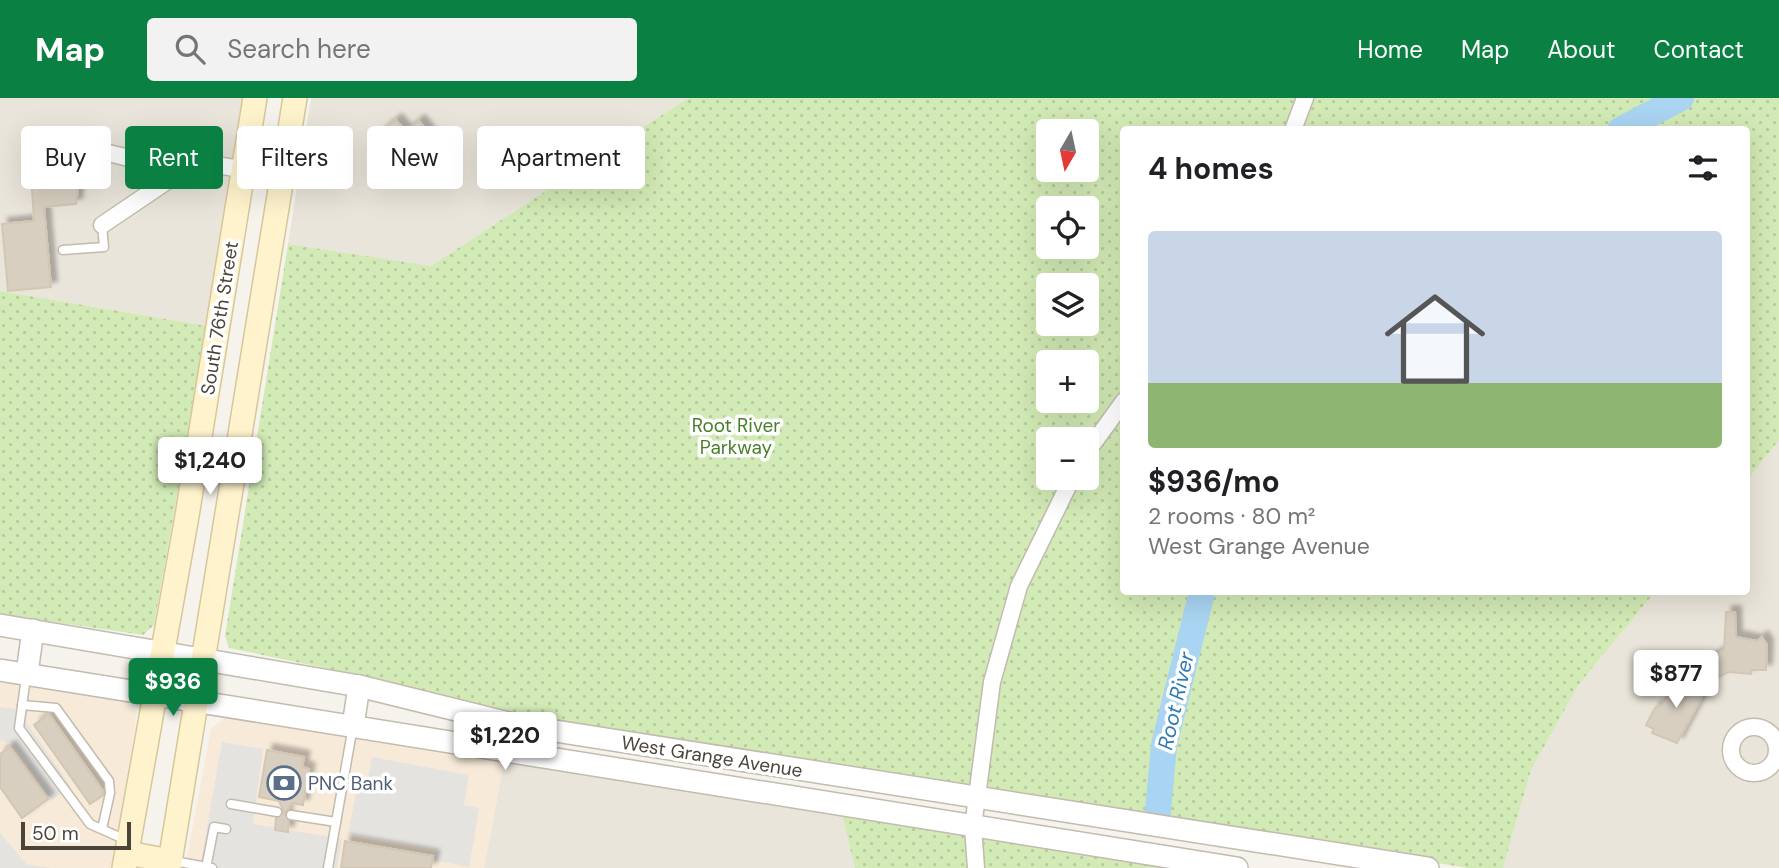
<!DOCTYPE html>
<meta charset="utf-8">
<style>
:root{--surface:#fff;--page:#f2f2f2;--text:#202124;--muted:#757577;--accent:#0b8043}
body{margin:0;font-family:"DM Sans",sans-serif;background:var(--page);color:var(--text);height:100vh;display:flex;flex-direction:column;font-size:26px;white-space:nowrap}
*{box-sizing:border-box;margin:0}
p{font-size:23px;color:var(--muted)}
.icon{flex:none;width:38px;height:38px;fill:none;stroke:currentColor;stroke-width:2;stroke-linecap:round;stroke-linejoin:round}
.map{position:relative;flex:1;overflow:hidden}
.side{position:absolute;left:1120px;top:28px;width:630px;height:469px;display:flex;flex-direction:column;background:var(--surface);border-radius:7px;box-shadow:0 7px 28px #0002}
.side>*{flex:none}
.hud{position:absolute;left:21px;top:28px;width:665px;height:63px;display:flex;gap:14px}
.needle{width:46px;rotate:189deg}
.fabs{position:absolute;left:1036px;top:21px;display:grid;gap:14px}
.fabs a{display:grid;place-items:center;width:63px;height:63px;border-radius:7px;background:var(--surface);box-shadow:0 7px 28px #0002;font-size:35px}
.scale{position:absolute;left:21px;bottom:18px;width:110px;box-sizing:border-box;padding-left:7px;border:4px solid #4b4439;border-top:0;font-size:19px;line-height:24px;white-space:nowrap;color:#4b4439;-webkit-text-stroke:5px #fff;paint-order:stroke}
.price{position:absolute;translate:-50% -60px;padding:0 16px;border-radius:7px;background:#fff;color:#222;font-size:23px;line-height:46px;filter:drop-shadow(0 2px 4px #0008)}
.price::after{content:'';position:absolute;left:50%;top:42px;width:21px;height:16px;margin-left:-10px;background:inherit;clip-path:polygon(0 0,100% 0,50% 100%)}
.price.current{background:var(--accent);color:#fff}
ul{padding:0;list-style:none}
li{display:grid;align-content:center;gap:14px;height:371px;padding:0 28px}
li span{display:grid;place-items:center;height:217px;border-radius:7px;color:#555}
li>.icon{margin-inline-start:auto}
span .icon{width:126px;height:126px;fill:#fffc;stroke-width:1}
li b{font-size:30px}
h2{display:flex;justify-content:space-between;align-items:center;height:84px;padding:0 28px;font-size:30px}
.pill{padding:0 24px;border-radius:7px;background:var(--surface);box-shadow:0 7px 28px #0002;font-size:24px;line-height:63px}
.pill.current{background:var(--accent);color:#fff}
header{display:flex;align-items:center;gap:42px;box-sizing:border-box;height:98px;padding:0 35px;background:var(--accent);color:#fff}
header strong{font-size:33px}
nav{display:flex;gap:38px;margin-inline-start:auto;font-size:24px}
.search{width:490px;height:63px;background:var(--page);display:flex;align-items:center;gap:18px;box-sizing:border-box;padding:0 24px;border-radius:7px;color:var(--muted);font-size:26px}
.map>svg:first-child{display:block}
.residential{fill:#eae5da}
.commercial{fill:#f7ead8}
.park{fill:url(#park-dots);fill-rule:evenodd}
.parking{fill:#e5e3e0}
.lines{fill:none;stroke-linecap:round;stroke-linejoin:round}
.river{stroke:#a9d4f2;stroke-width:26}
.building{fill:#d8cfc1;stroke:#d3c7b4;stroke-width:2;filter:url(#shadow)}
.service-casing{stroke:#c2bbae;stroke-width:11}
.minor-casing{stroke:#c2bbae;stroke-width:19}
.tertiary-casing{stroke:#c2bbae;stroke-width:24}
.secondary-casing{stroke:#d6c79b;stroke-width:26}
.service{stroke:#fff;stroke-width:8}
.minor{stroke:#fff;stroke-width:16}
.tertiary{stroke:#fff;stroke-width:21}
.secondary{stroke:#fff3cd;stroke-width:23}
.labels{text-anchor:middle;stroke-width:7;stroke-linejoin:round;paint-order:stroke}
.street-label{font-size:19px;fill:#4b4439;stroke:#fff}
.park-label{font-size:19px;fill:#4a7f2a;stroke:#fff}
.service-label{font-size:19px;fill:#4e5e75;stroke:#fff;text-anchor:start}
.water-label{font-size:21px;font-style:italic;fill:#2e7ab2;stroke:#fff}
</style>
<header>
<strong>Map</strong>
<div class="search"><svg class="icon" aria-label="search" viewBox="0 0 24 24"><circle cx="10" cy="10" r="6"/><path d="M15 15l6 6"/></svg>Search here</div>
<nav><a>Home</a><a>Map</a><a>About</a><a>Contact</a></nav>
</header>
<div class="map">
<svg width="1779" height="770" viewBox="0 0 1779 770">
<defs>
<pattern id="park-dots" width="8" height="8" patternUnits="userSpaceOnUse" patternTransform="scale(1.75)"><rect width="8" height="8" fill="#d2eab5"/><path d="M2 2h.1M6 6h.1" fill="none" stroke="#b6ca9c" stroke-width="1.8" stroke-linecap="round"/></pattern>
<filter id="shadow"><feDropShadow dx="6" dy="-6" stdDeviation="2" flood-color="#0004"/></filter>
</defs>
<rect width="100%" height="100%" fill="#f6f3ec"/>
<!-- residential -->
<g class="residential">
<path d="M0 0H246L207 228 0 193Z"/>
<path d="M311 0H688L431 168 288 146Z"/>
<path d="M1779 342V770H1503L1531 672 1579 586 1655 494H1746L1747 382Z"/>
<path d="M504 664 842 717 855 770H484Z"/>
</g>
<!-- commercial -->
<g class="commercial">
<path d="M0 584 124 603 137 614 114 770H0Z"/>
<path d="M233 618 504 664 484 770H185L211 631 225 619Z"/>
</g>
<!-- park -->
<g class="park">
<path d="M688 0H1779V342L1747 382 1746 32H1124V494H1655L1579 586 1531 672 1503 770H1468L524 618 359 577 229 550 225 538 288 146 431 168ZM1048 33H1087V72H1048ZM1048 110H1087V149H1048ZM1048 187H1087V226H1048ZM1048 264H1087V303H1048ZM1048 341H1087V380H1048Z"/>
<path d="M0 193 207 228 154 527 143 537 0 516Z"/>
<path d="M842 717 1184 770H855Z"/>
</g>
<!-- parking -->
<g class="parking">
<path d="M0 609 28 613 26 624 71 689 52 702 12 645 0 643Z"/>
<path d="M222 644 263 651 253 726 342 741 337 770H200Z"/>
<path d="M372 659 469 677 464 707 479 710 469 769 435 762 436 752 348 736 357 691 366 693Z"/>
<path d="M0 735 26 766 51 770H0Z"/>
</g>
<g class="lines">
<!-- river -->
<g class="river">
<path d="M1620 32 1681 0"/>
<path d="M1158 713 1164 647 1202 494"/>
</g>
</g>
<!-- building -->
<g class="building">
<path d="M396 22 406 34 419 23 436 44 408 67 379 36Z"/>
<path d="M70 40 78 91 76 106 44 109 51 189 8 193 2 126 34 123 29 44Z"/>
<path d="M1726 514H1735L1736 539 1757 543 1762 539 1767 547 1766 572H1752L1751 576 1728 574 1707 585 1698 567 1724 552Z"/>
<path d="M1677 578 1697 587 1702 599 1677 645 1652 635 1654 631 1646 627 1655 610 1662 607Z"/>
<path d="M49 616 103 693V697L90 706 34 627Z"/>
<path d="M10 649 48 701 22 720 0 689V656Z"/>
<path d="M267 652 304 659 302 669 309 671 303 707 292 705 285 715 289 723 288 734 275 732 276 720 284 714 279 703 259 699Z"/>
<path d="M345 743 433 758 431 770H341Z"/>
</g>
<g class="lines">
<defs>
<g id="service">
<path d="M63 152 104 149 102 127"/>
<path d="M26 579 19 630 90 726 126 742"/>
<path d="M22 607 56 610 109 683 110 695 102 731"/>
<path d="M231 706 277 714"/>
<path d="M291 717 336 724"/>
<path d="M174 763 212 770"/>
<path d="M206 770 214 729 226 731"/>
<path d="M328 770 353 628"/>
</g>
<g id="minor">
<path d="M1293 32 1305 0"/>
<path d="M88 50 182 73 205 65 281 78"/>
<path d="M102 127 182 73"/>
<path d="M1087 354 1124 303"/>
<circle cx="1754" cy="652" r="23"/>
<path d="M976 770 973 729 992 584 1019 488 1072 380"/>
</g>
<g id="tertiary">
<path d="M0 527 359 588 517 627 1428 770"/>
<path d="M0 572 1237 770"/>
<path d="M27 575 33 532"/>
<path d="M353 628 359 588"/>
</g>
<g id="secondary">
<path d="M127 755 170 763"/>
<path d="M124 770 187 418 255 0"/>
<path d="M169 770 295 0"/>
</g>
</defs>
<!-- service casing -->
<use href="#service" class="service-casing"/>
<!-- minor casing -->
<use href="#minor" class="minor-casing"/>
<!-- tertiary casing -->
<use href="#tertiary" class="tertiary-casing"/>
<!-- secondary casing -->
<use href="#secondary" class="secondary-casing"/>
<!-- service -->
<use href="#service" class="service"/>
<!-- minor -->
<use href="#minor" class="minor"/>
<!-- tertiary -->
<use href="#tertiary" class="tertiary"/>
<!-- secondary -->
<use href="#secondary" class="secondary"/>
</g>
<!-- icons -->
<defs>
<symbol id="bank-ring" viewBox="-11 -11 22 22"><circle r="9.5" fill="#fff" stroke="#5c6f8a" stroke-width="1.5"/><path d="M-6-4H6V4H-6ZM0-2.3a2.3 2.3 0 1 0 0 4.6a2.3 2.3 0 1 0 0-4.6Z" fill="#5c6f8a"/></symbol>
</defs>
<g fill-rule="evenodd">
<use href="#bank-ring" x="265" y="666" width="38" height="38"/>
</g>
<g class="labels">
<!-- street labels -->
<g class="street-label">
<text transform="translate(219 220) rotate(-81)" y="7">South 76th Street</text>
<text transform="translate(712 658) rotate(9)" y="7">West Grange Avenue</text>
</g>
<!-- park labels -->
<g class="park-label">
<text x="736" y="334">Root River<tspan x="736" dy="22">Parkway</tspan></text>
</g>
<!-- service labels -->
<g class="service-label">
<text x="308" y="692">PNC Bank</text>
</g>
<!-- water labels -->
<g class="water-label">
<text transform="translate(1176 603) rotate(-77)" y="7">Root River</text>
</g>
</g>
</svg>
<div class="fabs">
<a><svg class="needle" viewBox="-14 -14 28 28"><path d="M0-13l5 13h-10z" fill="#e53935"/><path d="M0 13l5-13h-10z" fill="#757577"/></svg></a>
<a><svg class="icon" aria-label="locate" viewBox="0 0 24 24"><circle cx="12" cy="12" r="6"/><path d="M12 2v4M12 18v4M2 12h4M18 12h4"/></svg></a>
<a><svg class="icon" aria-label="layers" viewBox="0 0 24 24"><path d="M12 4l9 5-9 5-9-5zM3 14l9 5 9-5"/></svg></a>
<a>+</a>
<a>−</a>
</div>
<div class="scale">50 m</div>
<b class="price" style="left:210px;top:399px">$1,240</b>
<b class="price" style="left:1676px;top:612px">$877</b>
<b class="price current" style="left:173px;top:620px">$936</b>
<b class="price" style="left:505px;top:674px">$1,220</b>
<div class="hud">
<a class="pill">Buy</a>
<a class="pill current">Rent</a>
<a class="pill">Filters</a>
<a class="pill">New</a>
<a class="pill">Apartment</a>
</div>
<section class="side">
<h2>4 homes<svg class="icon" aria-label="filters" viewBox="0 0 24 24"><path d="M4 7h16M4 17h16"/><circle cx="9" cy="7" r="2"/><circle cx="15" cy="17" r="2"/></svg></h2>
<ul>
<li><span style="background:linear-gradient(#c9d6e8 70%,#8fb573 0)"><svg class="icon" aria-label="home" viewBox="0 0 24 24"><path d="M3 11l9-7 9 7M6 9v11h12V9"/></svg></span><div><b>$936/mo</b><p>2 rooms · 80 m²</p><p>West Grange Avenue</p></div></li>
</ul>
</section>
</div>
